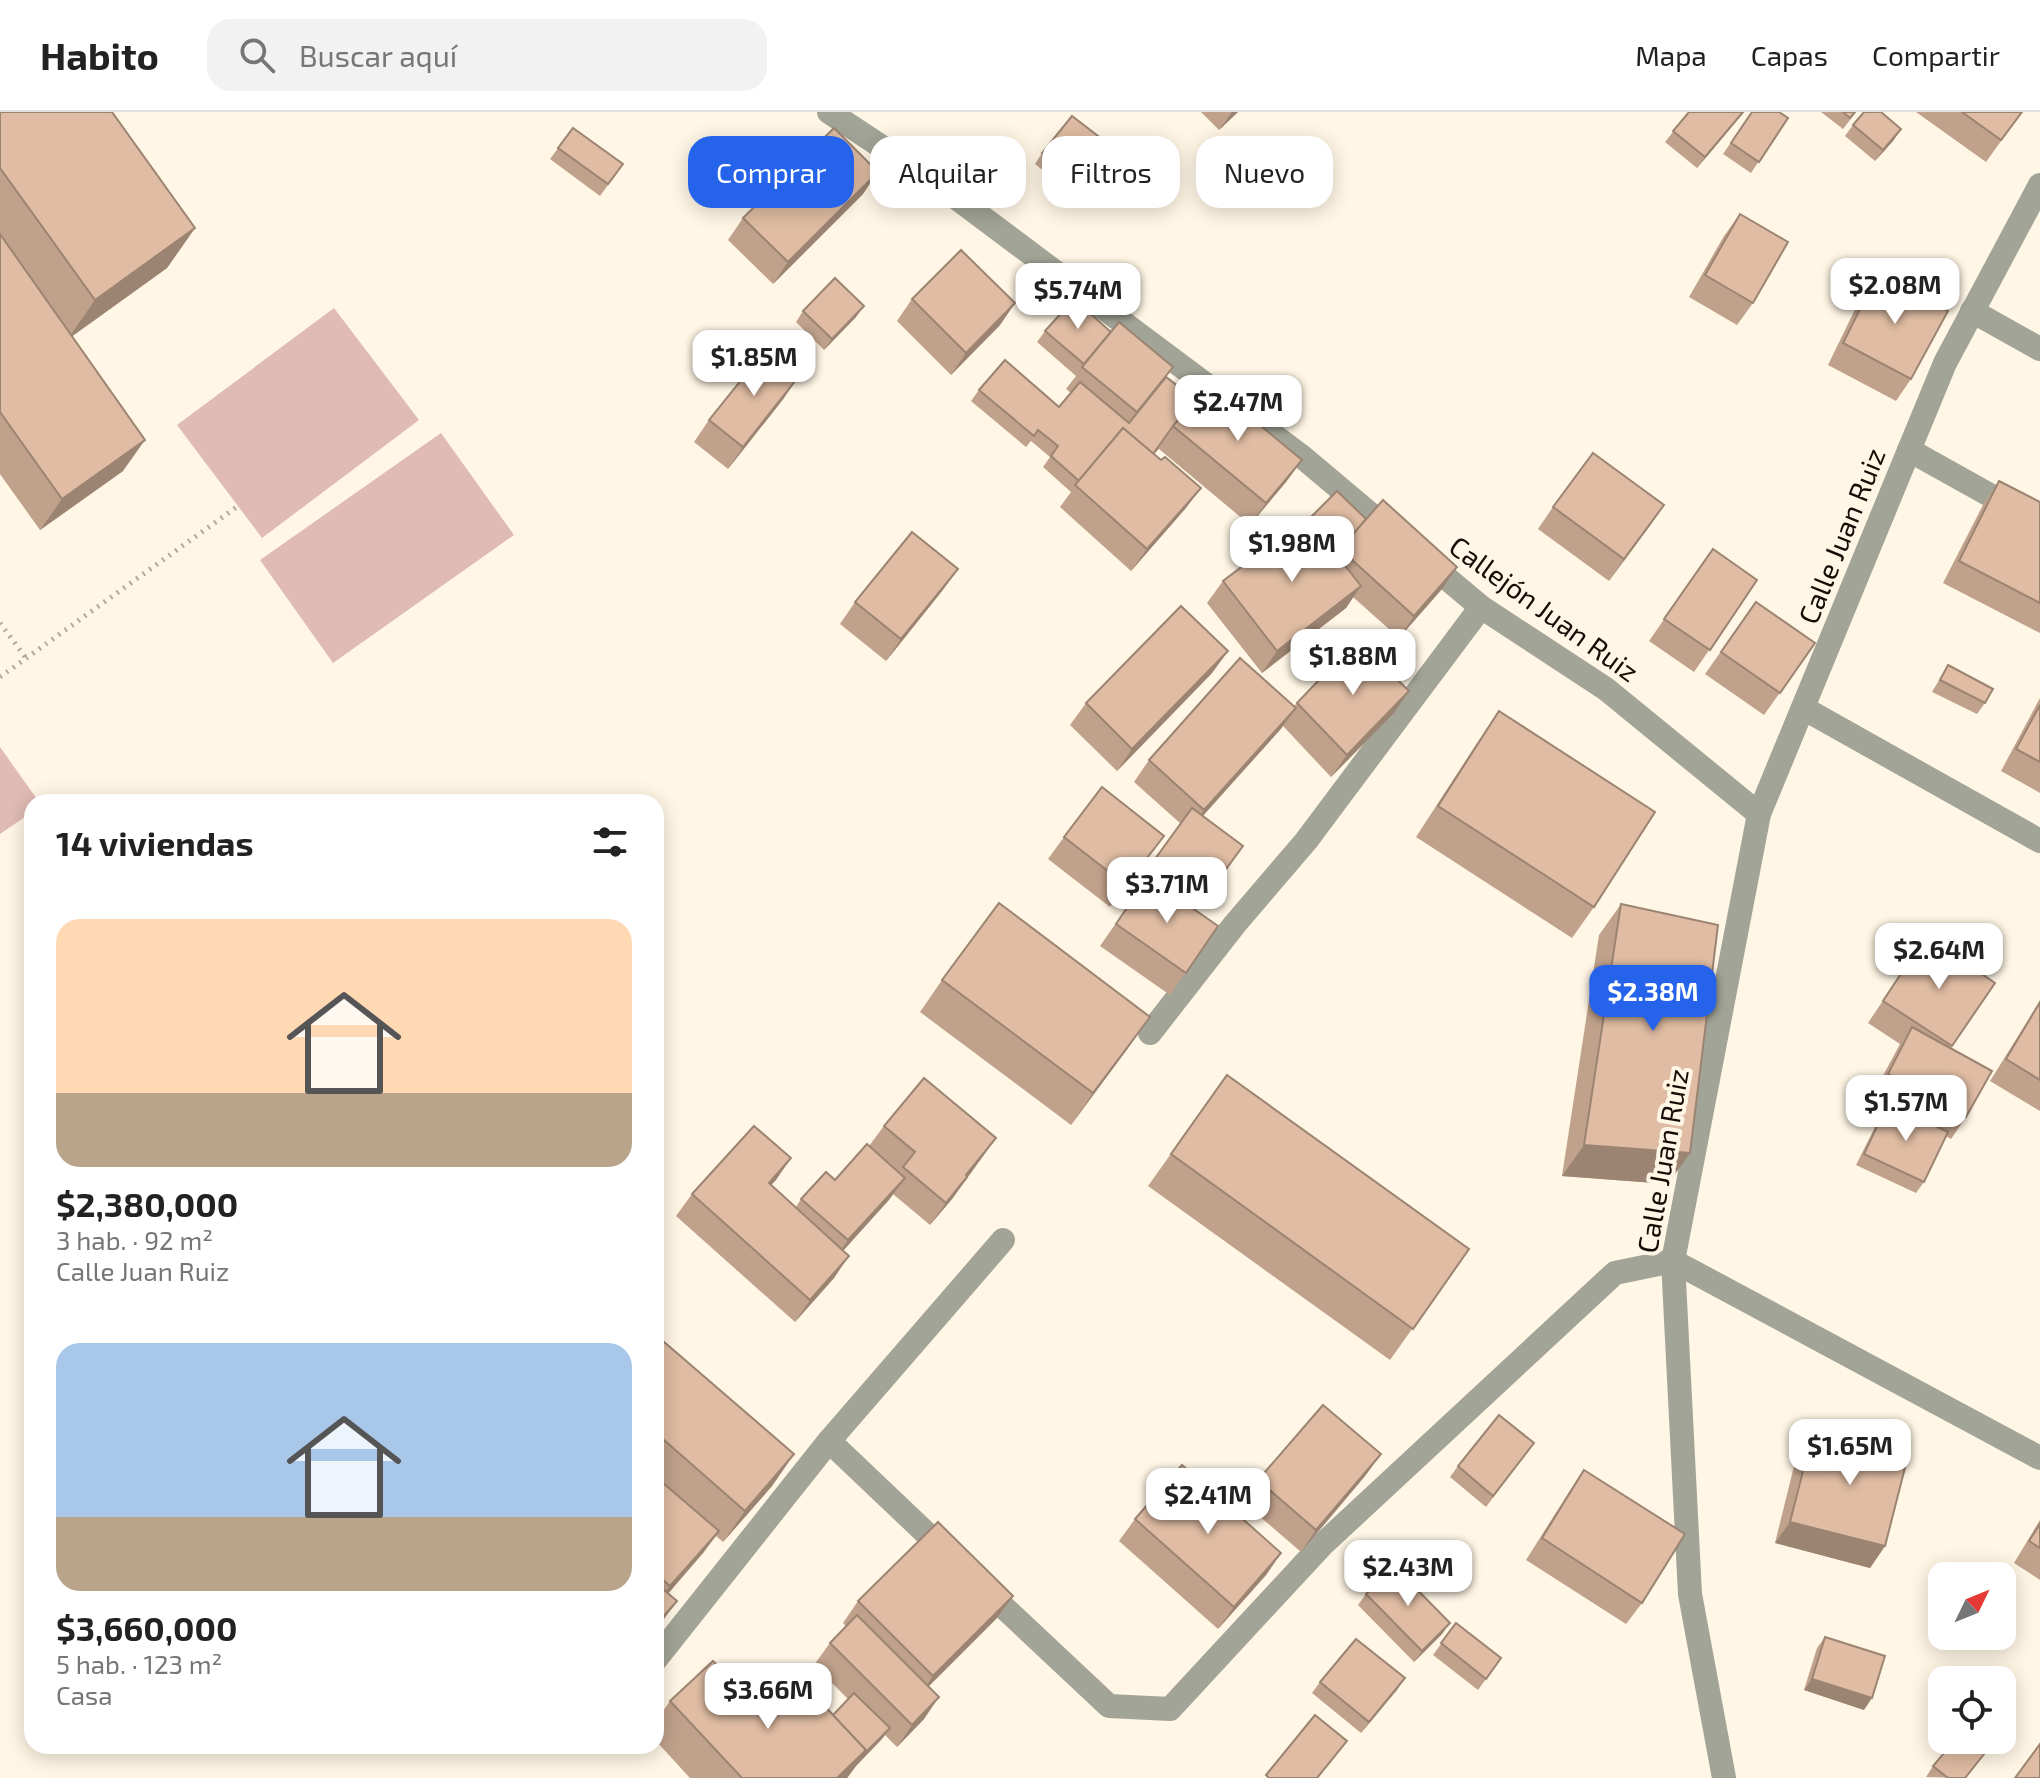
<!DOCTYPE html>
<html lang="es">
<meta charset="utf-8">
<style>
:root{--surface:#fff;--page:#f2f2f2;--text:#222;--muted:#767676;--line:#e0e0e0;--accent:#2563eb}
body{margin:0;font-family:"Exo 2",sans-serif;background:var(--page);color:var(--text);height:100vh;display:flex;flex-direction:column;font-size:30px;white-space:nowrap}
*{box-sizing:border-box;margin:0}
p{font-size:26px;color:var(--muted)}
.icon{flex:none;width:44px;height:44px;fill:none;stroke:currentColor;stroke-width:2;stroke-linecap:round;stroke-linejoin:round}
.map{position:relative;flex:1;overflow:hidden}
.panel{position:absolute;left:24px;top:682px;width:640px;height:960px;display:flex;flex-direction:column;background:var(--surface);border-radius:24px;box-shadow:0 4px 20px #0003}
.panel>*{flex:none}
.guide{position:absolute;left:688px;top:24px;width:760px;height:72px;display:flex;gap:16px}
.needle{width:52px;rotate:47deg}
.buttons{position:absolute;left:1928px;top:1450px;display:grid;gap:16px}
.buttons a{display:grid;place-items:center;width:88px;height:88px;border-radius:16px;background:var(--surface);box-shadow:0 4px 20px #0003;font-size:40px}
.price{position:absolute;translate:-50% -68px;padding:0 18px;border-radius:16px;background:#fff;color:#222;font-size:26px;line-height:52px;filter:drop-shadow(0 2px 4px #0008)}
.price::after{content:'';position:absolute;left:50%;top:48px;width:24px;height:18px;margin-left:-12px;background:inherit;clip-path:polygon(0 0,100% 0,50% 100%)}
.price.active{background:var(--accent);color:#fff}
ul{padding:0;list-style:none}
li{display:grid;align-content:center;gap:16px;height:424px;padding:0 32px}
li span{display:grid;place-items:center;height:248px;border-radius:24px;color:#555}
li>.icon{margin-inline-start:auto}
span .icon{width:144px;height:144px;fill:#fffc;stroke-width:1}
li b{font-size:34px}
h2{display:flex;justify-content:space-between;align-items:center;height:96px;padding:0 32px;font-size:34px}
.tag{padding:0 28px;border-radius:24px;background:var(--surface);box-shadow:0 4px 20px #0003;font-size:28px;line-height:72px}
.tag.active{background:var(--accent);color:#fff}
header{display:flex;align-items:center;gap:48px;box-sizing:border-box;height:112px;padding:0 40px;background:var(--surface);border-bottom:2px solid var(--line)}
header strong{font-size:38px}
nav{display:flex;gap:44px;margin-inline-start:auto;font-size:28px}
.search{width:560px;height:72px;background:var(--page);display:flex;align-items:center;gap:20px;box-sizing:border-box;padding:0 28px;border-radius:24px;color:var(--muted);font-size:30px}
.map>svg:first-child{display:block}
.green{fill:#dfbbb4}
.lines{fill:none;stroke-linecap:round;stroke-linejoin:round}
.path{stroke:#b2ab9c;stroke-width:5;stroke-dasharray:2 6;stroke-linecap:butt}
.minor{stroke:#a2a497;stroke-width:24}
.wall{fill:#c0a28c}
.shaded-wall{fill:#9c8472}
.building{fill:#dfbca3;stroke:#9c8472;stroke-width:2}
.labels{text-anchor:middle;stroke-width:8;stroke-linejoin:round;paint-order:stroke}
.street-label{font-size:28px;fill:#130e05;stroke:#fff6e5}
</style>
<header>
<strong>Habito</strong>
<div class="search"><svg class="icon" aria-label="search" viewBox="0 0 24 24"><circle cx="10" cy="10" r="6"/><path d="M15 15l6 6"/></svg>Buscar aquí</div>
<nav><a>Mapa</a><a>Capas</a><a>Compartir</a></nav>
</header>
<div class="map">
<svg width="2040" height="1666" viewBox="0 0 2040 1666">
<rect width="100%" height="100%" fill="#fff6e5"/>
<!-- green -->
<g class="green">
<path d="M334 196 419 308 262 426 177 313Z"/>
<path d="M441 321 514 423 333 551 260 448Z"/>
<path d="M0 635 39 690H32V700L0 722Z"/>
</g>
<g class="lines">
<!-- path -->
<g class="path">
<path d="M0 511 26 546"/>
<path d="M0 565 238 394"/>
</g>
<!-- minor -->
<g class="minor">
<path d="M829 0 935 70 1300 343 1394 422"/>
<path d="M1972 199 2040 237"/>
<path d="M1909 338 2040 411"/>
<path d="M1425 448 1481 495 1606 577 1759 702"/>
<path d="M1803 596 2040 729"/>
<path d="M1150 921 1235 812 1306 729 1481 495"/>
<path d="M829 1329 948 1442"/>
<path d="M980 1473 1109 1594 1170 1597 1322 1433 1615 1161 1673 1149 2040 1346"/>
<path d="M656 1547 829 1329 1003 1128"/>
<path d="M1724 1666 1690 1482 1673 1149 1759 702 1945 251 2040 73"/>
</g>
</g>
<!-- wall -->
<g class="wall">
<path d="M0 0 195 116 167 156 72 224 123 359 40 418 0 362Z"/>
<path d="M1201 0H1238L1219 18Z"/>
<path d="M1689 0H1744L1697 56 1665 30Z"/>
<path d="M1752 0 1788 6 1751 61 1723 42Z"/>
<path d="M1821 0H1856L1843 17Z"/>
<path d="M1916 0H2022L1986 50Z"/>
<path d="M1853 13 1901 17 1893 29 1875 49 1845 24Z"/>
<path d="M573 16 623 52 600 84 550 47Z"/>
<path d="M1111 34 1073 83 1035 52 1042 41Z"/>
<path d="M863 82 773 172 728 128 743 106Z"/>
<path d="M1740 102 1753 191 1737 213 1689 185 1724 124Z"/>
<path d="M1878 161 1911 267 1896 289 1828 253 1862 183Z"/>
<path d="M912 187 1015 191 1000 213 951 263 897 209Z"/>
<path d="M803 199 856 205 824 238 796 210Z"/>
<path d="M1045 219 1111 220 1165 266 1196 288 1302 348 1286 370 1250 413 1159 337 1154 342 1201 376 1185 397 1131 459 1060 395 1071 380 1043 355 1050 345 1031 329 1026 335 971 289 979 278 1059 295 1071 281 1066 277 1076 264 1037 230Z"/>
<path d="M784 286 728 357 694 330 709 308Z"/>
<path d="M1999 369 2040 390V521L1943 471 1984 391Z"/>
<path d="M1664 393 1609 469 1538 417 1553 395Z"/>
<path d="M1309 407 1442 477 1399 526 1353 485 1346 496 1262 561 1207 491 1223 469Z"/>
<path d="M1713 437 1757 468 1694 560 1649 529Z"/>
<path d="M958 457 942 479 886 549 840 512 855 490Z"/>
<path d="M1756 490 1815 531 1764 603 1705 562Z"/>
<path d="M1228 539 1212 561 1117 659 1070 613 1086 591Z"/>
<path d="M1948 553 1985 591 1977 602 1932 580Z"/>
<path d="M2040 586V681L2001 659Z"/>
<path d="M1297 591 1394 601 1331 665 1283 614 1203 704 1243 734 1196 798 1218 814 1170 883 1100 834 1144 771 1140 769 1181 712 1134 670 1149 648 1294 594Z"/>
<path d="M1499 599 1594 795 1572 826 1416 725 1477 631Z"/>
<path d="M1164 724 1110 795 1048 747 1064 725Z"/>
<path d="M1621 792 1690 1041 1668 1072 1562 1064 1599 823Z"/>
<path d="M1926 824 1995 871 1951 936 1966 1005 1951 1027 1946 1024 1924 1070 1916 1081 1856 1053 1881 1003 1888 993 1872 984 1900 932 1868 911Z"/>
<path d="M942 868 1128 936 1071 1013 920 900Z"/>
<path d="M2040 889V999L1990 969Z"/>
<path d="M1227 963 1469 1137 1390 1248 1148 1074Z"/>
<path d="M884 1014 996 1026 952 1087 930 1113 893 1082 843 1138 834 1166 795 1210 676 1104 692 1082 791 1046 771 1073 796 1095 801 1087 835 1068 869 1034Z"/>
<path d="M656 1223 794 1342 772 1374 723 1430 716 1424 703 1441 668 1482 656 1518Z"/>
<path d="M1814 1316 1885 1434 1870 1456 1775 1431 1798 1338Z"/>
<path d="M1381 1342 1365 1364 1301 1440 1243 1390 1258 1368Z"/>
<path d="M1526 1342 1486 1395 1450 1365 1458 1354Z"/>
<path d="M1584 1358 1642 1491 1626 1512 1526 1448 1569 1380Z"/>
<path d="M1135 1407 1281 1441 1266 1463 1218 1517 1119 1429Z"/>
<path d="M2040 1408V1468L2014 1451Z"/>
<path d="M1366 1482 1442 1522 1414 1550 1358 1493Z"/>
<path d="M1013 1484 997 1506 929 1574 924 1607 897 1635 885 1623 856 1654 847 1666H690L656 1629V1609L670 1589 767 1606 833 1603 848 1587 814 1553 830 1531 846 1514 843 1511 858 1489Z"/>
<path d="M1456 1511 1501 1546 1478 1578 1433 1543Z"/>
<path d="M1825 1525 1864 1598 1804 1578 1817 1536Z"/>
<path d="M1405 1566 1361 1621 1312 1581 1320 1570Z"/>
<path d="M1992 1632 1966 1666 1926 1665 1933 1654Z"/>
</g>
<!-- shaded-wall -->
<g class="shaded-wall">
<path d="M1232 0H1238L1219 18Z"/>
<path d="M1743 0H1744L1697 56 1705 45Z"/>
<path d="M1901 17 1893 29 1875 49 1883 38Z"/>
<path d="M878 60 863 82 773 172 788 150Z"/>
<path d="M195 116 167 156 67 228 95 188Z"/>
<path d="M1015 191 1000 213 951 263 966 241Z"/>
<path d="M864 194 856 205 824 238 832 227Z"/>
<path d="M799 264 784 286 728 357 743 335Z"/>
<path d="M145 328 123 359 40 418 62 387Z"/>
<path d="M1302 348 1286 370 1250 413 1266 391Z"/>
<path d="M1201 376 1185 397 1131 459 1147 437Z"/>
<path d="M1664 393 1649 415 1609 469 1624 447Z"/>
<path d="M1457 455 1442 477 1399 526 1414 504Z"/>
<path d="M958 457 942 479 886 549 901 527Z"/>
<path d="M1361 474 1346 496 1262 561 1277 539Z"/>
<path d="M1228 539 1212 561 1117 659 1132 637Z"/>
<path d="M1409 579 1394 601 1331 665 1347 643Z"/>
<path d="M1296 596 1280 618 1189 719 1204 698Z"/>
<path d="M1164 724 1148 746 1110 795 1126 773Z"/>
<path d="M1243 734 1228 756 1190 806 1206 784Z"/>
<path d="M1150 905 1128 936 1071 1013 1093 981Z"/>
<path d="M996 1026 952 1087 930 1113 966 1063Z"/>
<path d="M1584 1033 1690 1041 1668 1072 1562 1064Z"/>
<path d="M791 1046 776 1068 753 1093 769 1071Z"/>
<path d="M905 1066 889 1088 833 1150 848 1128Z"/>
<path d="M849 1144 834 1166 795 1210 810 1188Z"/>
<path d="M794 1342 772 1374 723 1430 745 1399Z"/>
<path d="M1381 1342 1365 1364 1301 1440 1316 1418Z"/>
<path d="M1790 1410 1885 1434 1870 1456 1775 1431Z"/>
<path d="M719 1419 703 1441 656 1495 670 1474Z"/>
<path d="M1281 1441 1266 1463 1218 1517 1234 1495Z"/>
<path d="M1013 1484 997 1506 917 1586 933 1564Z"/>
<path d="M677 1489 656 1518V1513Z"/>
<path d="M1450 1511 1442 1522 1414 1550 1422 1539Z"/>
<path d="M1405 1566 1397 1578 1361 1621 1369 1610Z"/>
<path d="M1812 1567 1872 1586 1864 1598 1804 1578Z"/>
<path d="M939 1585 924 1607 897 1635 912 1613Z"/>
<path d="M890 1616 882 1627 856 1654 847 1666H837Z"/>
</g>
<!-- building -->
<g class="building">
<path d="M0 0H112L195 116 95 188 0 56Z"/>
<path d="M1689 0H1743L1705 45 1673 19Z"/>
<path d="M1752 0H1779L1788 6 1759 50 1731 31Z"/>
<path d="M1843 0H1855L1850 6Z"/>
<path d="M1864 0H1881L1901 17 1883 38 1853 13Z"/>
<path d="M1962 0H2022L2001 28Z"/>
<path d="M1072 4 1111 34 1081 72 1042 41Z"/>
<path d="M573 16 623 52 608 72 558 36Z"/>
<path d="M834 16 878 60 788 150 743 106Z"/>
<path d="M1740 102 1788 130 1753 191 1705 163Z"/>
<path d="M0 122 145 328 62 387 0 300Z"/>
<path d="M961 138 1015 191 966 241 912 187Z"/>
<path d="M1878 161 1948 199 1911 267 1843 231Z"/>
<path d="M835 166 864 194 832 227 803 199Z"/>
<path d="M1074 187 1111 220 1084 252 1045 219Z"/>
<path d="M1119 210 1173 255 1137 300 1082 255Z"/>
<path d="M766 237 799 264 743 335 709 308Z"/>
<path d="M1005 248 1059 295 1080 270 1129 311 1166 265 1196 288 1173 314 1153 342 1123 316 1079 369 1051 344 1058 334 1038 318 1034 324 979 278Z"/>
<path d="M1209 271 1302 348 1266 391 1173 314Z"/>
<path d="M1123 316 1161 348 1165 345 1201 376 1147 437 1075 373Z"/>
<path d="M1593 341 1664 393 1624 447 1553 395Z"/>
<path d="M1999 369 2040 390V491L1959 449Z"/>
<path d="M1337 379 1366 407 1340 438 1309 407Z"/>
<path d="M1383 388 1457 455 1414 504 1340 437Z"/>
<path d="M1307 405 1361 474 1277 539 1223 469Z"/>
<path d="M912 420 958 457 901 527 855 490Z"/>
<path d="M1713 437 1757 468 1710 538 1664 507Z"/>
<path d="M1756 490 1815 531 1780 581 1721 540Z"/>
<path d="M1181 494 1228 539 1132 637 1086 591Z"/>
<path d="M1357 528 1409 579 1347 643 1297 591Z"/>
<path d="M1240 546 1296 596 1204 698 1149 648Z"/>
<path d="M1948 553 1993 577 1985 591 1940 568Z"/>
<path d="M2040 593V650L2016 637Z"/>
<path d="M1499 599 1655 700 1594 795 1438 694Z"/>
<path d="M1102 675 1164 724 1126 773 1064 725Z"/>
<path d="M1192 696 1243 734 1206 784 1155 747Z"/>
<path d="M1148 765 1218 814 1186 861 1116 812Z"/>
<path d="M999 791 1150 905 1093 981 942 868Z"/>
<path d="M1621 792 1718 813 1690 1041 1584 1033Z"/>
<path d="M1926 824 1995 871 1952 934 1883 889Z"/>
<path d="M2040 890V968L2006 947Z"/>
<path d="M1912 915 1992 959 1966 1005 1888 962Z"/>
<path d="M1227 963 1469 1137 1413 1217 1171 1042Z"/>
<path d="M924 966 996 1026 966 1063 967 1065 946 1091 903 1055 915 1040 884 1014Z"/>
<path d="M1888 991 1948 1020 1924 1070 1864 1042Z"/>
<path d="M754 1014 791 1046 769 1071 849 1144 810 1188 692 1082Z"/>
<path d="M867 1032 905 1066 848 1128 801 1087 826 1060 835 1068Z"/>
<path d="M656 1223 794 1342 745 1399 656 1321Z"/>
<path d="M1323 1293 1381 1342 1316 1418 1258 1368Z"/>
<path d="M1499 1303 1534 1331 1493 1384 1458 1354Z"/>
<path d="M1814 1316 1909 1340 1885 1434 1790 1410Z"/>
<path d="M1182 1353 1281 1441 1234 1495 1135 1407Z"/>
<path d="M1584 1358 1685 1422 1642 1491 1542 1426Z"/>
<path d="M656 1365 719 1419 670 1474 656 1462Z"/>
<path d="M938 1410 1013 1484 933 1564 858 1489Z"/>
<path d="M2040 1412V1436L2029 1429Z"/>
<path d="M1394 1454 1450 1511 1422 1539 1366 1482Z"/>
<path d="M656 1471 677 1489 656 1513Z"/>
<path d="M857 1503 939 1585 912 1613 830 1531Z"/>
<path d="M1456 1511 1501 1546 1486 1567 1441 1531Z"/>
<path d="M1825 1525 1885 1544 1872 1586 1812 1567Z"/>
<path d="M1356 1527 1405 1566 1369 1610 1320 1570Z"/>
<path d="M713 1549 767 1606 804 1572 866 1638 837 1666H742L670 1589Z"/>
<path d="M854 1581 890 1616 864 1642 866 1638 833 1603Z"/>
<path d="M1315 1603 1347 1629 1317 1666H1269L1266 1663Z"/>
<path d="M1955 1628H1987L1992 1632 1965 1666H1948L1933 1654Z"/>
<path d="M2040 1632V1666H2015Z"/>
</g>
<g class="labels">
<!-- street labels -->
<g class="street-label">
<text transform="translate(1842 424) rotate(-68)" y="10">Calle Juan Ruiz</text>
<text transform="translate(1544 497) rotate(36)" y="10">Callejón Juan Ruiz</text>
<text transform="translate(1663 1049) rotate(-80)" y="10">Calle Juan Ruiz</text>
</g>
</g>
</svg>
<div class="buttons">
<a><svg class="needle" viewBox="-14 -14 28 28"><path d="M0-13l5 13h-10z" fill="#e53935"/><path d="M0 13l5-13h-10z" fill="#767676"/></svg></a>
<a><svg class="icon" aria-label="locate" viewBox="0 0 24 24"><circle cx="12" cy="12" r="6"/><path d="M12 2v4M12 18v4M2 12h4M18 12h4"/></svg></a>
</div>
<b class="price" style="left:1895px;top:214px">$2.08M</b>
<b class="price" style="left:1078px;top:219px">$5.74M</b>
<b class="price" style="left:754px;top:286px">$1.85M</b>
<b class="price" style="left:1238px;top:331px">$2.47M</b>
<b class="price" style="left:1292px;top:472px">$1.98M</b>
<b class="price" style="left:1353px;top:585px">$1.88M</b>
<b class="price" style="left:1167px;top:813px">$3.71M</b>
<b class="price" style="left:1939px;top:879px">$2.64M</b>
<b class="price active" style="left:1653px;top:921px">$2.38M</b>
<b class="price" style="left:1906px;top:1031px">$1.57M</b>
<b class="price" style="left:1850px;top:1375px">$1.65M</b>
<b class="price" style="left:1208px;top:1424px">$2.41M</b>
<b class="price" style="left:1408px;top:1496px">$2.43M</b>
<b class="price" style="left:768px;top:1619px">$3.66M</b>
<div class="guide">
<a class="tag active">Comprar</a>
<a class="tag">Alquilar</a>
<a class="tag">Filtros</a>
<a class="tag">Nuevo</a>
</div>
<section class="panel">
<h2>14 viviendas<svg class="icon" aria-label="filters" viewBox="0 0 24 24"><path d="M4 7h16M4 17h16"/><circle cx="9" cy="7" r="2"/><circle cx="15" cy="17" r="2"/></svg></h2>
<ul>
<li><span style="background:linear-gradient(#ffd9b3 70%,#b9a48a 0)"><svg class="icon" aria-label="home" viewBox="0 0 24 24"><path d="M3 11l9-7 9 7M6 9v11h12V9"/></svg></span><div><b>$2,380,000</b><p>3 hab. · 92 m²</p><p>Calle Juan Ruiz</p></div></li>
<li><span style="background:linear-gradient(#a9c7e8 70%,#b9a48a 0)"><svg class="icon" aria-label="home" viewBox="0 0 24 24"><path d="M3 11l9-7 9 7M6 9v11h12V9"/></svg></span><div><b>$3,660,000</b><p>5 hab. · 123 m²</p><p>Casa</p></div></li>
</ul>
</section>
</div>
